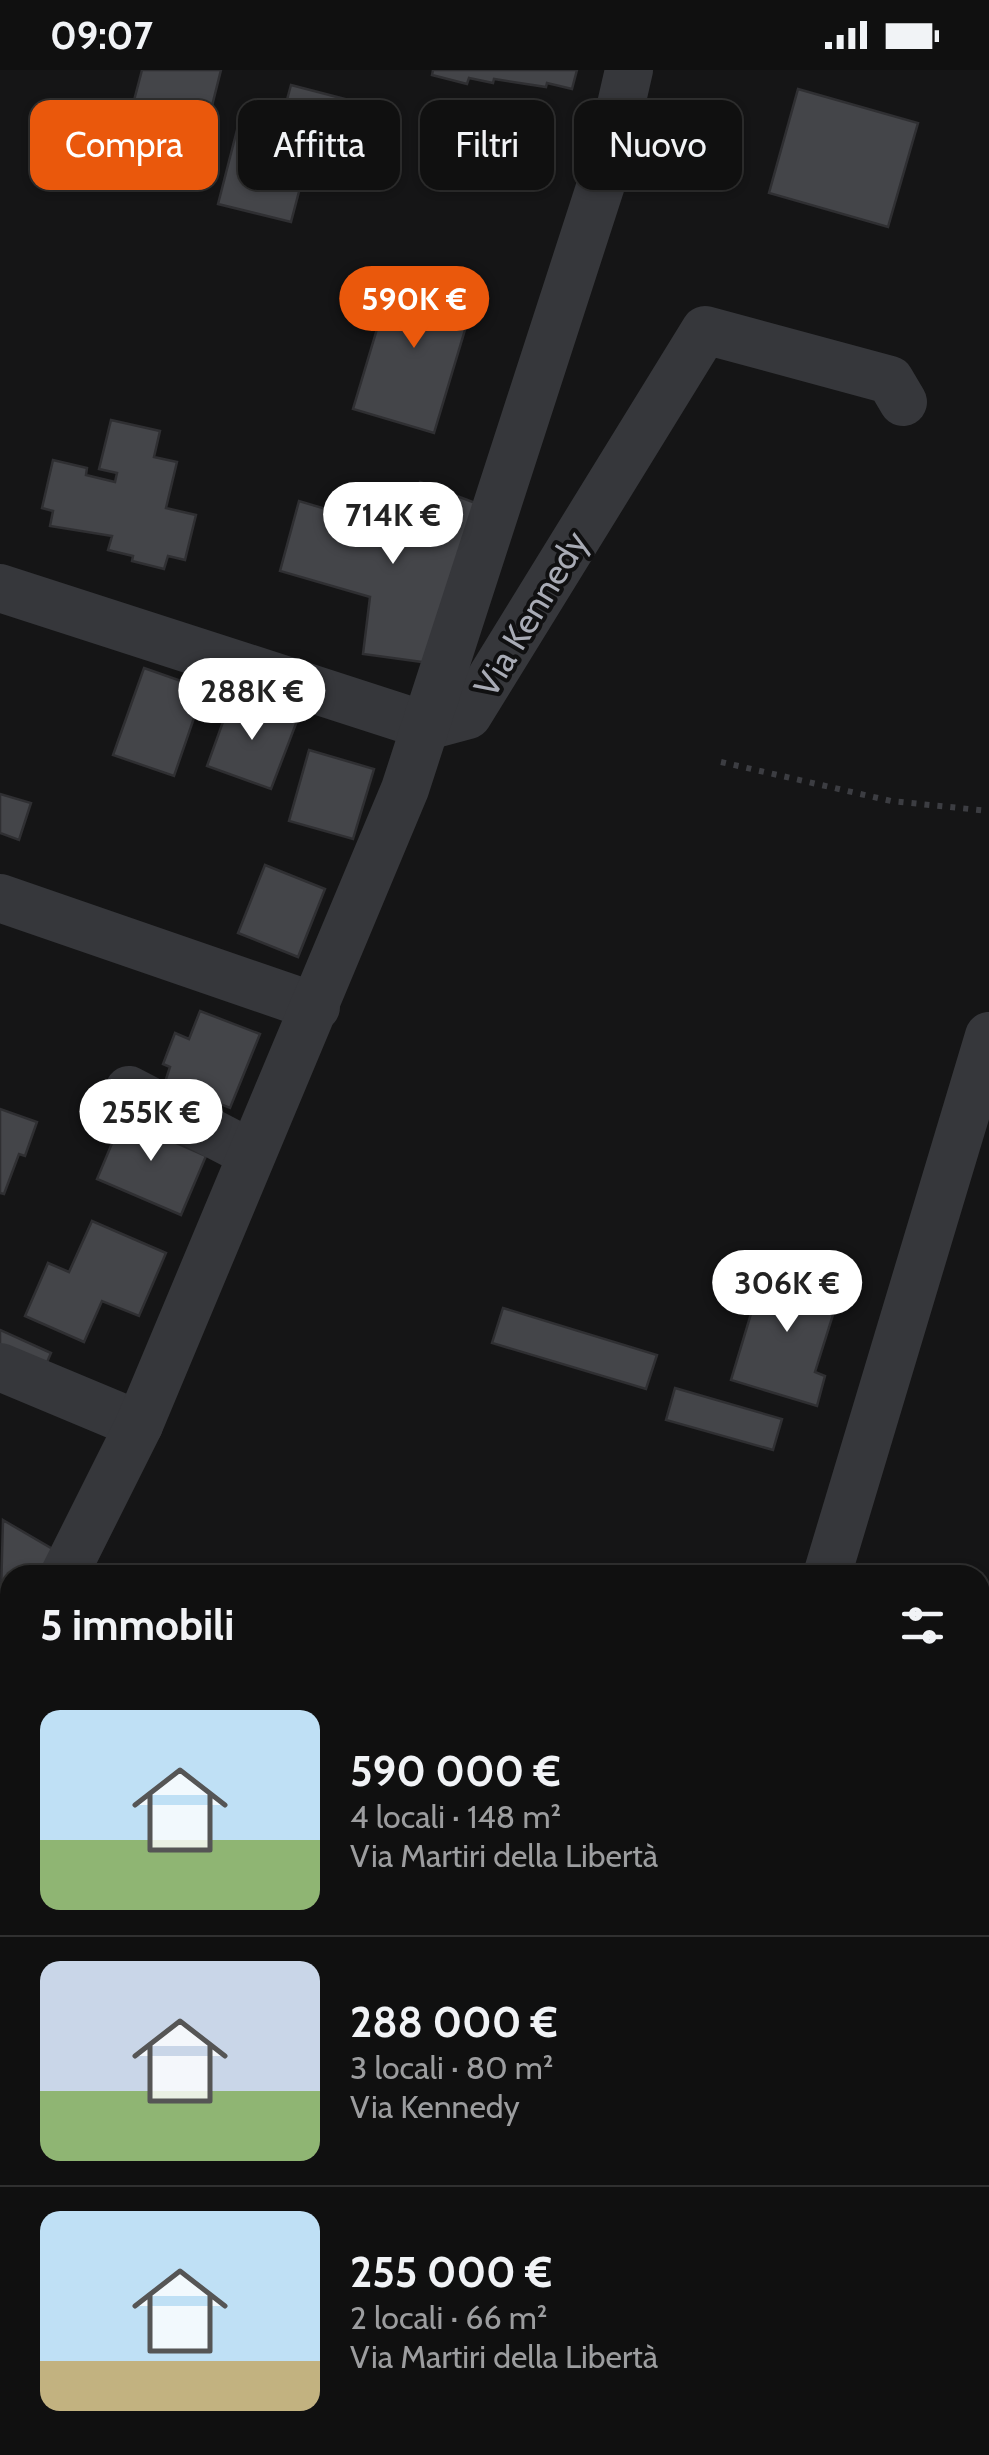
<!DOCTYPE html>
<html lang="it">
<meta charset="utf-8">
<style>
:root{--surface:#101010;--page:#191919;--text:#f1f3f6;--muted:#9c9d9f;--line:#303030;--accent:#ea580c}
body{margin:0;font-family:Cabin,sans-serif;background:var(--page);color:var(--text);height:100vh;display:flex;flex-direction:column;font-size:38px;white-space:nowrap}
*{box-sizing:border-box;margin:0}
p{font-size:32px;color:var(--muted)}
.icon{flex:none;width:55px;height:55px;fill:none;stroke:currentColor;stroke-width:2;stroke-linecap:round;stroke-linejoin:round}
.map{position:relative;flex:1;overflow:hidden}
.sheet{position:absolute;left:0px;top:1495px;width:990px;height:890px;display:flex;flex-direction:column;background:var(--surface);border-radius:30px 30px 0 0;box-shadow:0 2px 8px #0004,0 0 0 2px var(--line)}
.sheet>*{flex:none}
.banner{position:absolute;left:30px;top:30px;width:930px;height:90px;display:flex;gap:20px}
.price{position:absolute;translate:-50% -85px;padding:0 22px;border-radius:35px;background:#fff;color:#222;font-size:32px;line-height:65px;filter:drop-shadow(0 2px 5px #0008)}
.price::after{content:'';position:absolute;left:50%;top:60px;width:30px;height:22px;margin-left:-15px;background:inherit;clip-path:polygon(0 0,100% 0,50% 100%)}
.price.active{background:var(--accent);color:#fff}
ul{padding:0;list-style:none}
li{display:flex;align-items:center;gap:30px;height:250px;padding:0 40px}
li+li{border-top:2px solid var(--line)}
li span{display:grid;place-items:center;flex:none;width:280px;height:200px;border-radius:20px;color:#555}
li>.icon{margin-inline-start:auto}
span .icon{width:120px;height:120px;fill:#fffc;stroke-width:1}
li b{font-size:42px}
h2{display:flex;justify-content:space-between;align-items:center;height:120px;padding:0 40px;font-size:42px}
.pill{padding:0 35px;border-radius:20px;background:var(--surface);box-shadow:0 2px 8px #0004,0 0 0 2px var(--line);font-size:35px;line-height:90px}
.pill.active{background:var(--accent);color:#fff}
.status{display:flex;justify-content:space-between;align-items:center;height:70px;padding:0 50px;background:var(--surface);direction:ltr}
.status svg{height:28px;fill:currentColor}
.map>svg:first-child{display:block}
.building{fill:#444549;stroke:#2f2f32;stroke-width:2.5}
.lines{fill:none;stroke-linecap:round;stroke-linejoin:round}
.path{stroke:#3c3d42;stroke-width:6;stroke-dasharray:5 8;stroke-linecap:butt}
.minor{stroke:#36373b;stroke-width:48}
.labels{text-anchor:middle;stroke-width:8;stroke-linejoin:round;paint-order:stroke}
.street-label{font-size:35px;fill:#a8abb5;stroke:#101011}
</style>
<div class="status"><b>09:07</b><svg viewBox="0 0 49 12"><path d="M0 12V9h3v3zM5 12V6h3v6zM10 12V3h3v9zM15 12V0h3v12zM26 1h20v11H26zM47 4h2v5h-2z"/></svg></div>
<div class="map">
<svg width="989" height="2385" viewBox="0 0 989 2385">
<rect width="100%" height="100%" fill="#151516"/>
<!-- building -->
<g class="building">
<path d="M142 0H221L209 48 197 45 189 77 126 61Z"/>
<path d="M433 0H577L572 19 547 13 546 17 494 9 493 13 469 8 467 14 432 5Z"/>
<path d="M291 15 364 34 346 106 306 95 291 152 218 134 237 60 276 70Z"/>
<path d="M798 19 918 53 888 157 769 123Z"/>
<path d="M395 199 476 223 434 363 353 339Z"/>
<path d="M111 350 160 361 154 387 177 392 166 438 196 445 185 490 168 486 164 499 132 491 133 486 108 480 112 466 50 456 53 441 42 438 53 390 87 398 86 405 115 412 117 403 99 399Z"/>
<path d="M420 412 486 437 437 594 363 584 370 527 280 501 299 431 393 459Z"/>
<path d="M144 598 204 619 174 706 113 685Z"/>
<path d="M232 627 297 651 271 719 207 696Z"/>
<path d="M309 680 374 699 353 769 289 751Z"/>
<path d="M0 724 31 733 19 770 0 763Z"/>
<path d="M265 795 325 819 298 887 238 863Z"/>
<path d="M200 941 260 964 230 1038 165 1012 170 997 163 994 175 963 189 969Z"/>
<path d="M0 1039 37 1052 25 1086 19 1084 4 1124 0 1123Z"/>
<path d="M126 1040 176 1062 172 1071 206 1086 181 1145 97 1109Z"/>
<path d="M92 1151 166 1183 139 1246 102 1231 84 1272 25 1246 48 1193 69 1202Z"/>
<path d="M766 1194 842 1216 815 1302 825 1306 817 1336 731 1310Z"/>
<path d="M503 1238 657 1285 646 1319 492 1273Z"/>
<path d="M0 1260 51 1283 39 1311 0 1294Z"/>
<path d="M675 1318 782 1349 773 1380 666 1350Z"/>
<path d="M3 1450 56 1481 42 1505H10L9 1564 0 1559Z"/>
</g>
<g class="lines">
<!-- path -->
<path class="path" d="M721 692 891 731 989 741"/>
<!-- minor -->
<g class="minor">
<path d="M0 518 427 656 468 645 705 260 890 310 903 332"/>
<path d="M0 828 316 937"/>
<path d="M129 1020 250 1083"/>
<path d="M0 1297 139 1355"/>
<path d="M64 1505 139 1355 405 719 607 96 629 0"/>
<path d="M827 1505 989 966"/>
<path d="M0 1634 10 1614"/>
<path d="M554 2385 557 2375"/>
</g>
</g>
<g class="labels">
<!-- street labels -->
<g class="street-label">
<text transform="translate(531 544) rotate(-59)" y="12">Via Kennedy</text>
</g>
</g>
</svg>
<b class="price active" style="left:414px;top:281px">590K €</b>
<b class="price" style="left:393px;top:497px">714K €</b>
<b class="price" style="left:252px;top:673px">288K €</b>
<b class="price" style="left:151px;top:1094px">255K €</b>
<b class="price" style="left:787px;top:1265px">306K €</b>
<div class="banner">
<a class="pill active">Compra</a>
<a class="pill">Affitta</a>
<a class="pill">Filtri</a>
<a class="pill">Nuovo</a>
</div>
<section class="sheet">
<h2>5 immobili<svg class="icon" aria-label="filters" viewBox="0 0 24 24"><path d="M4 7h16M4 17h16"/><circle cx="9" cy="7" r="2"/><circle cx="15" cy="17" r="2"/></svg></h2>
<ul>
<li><span style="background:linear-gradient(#bfe0f5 65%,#8fb573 0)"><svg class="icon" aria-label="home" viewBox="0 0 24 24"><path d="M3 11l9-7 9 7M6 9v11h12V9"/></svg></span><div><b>590 000 €</b><p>4 locali · 148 m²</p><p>Via Martiri della Libertà</p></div></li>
<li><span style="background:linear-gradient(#c9d6e8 65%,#8fb573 0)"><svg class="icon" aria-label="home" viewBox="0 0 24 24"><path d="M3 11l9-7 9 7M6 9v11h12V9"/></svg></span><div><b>288 000 €</b><p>3 locali · 80 m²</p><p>Via Kennedy</p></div></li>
<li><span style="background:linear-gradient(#bfe0f5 75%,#c2b280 0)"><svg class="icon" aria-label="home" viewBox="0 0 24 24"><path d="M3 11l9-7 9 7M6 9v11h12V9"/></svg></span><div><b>255 000 €</b><p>2 locali · 66 m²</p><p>Via Martiri della Libertà</p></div></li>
</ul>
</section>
</div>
